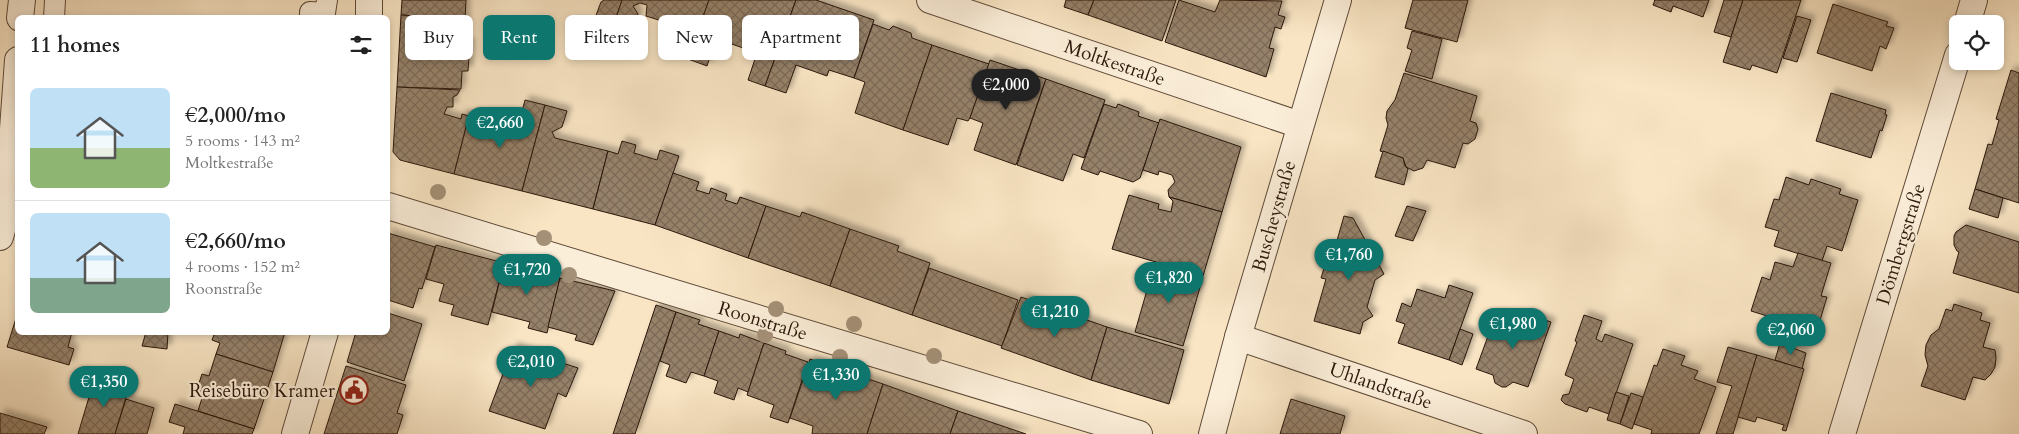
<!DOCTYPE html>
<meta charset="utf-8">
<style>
:root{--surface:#fff;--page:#f6f6f6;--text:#222;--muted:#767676;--line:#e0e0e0;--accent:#0f766e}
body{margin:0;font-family:Cardo,serif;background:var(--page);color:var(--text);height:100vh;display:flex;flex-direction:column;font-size:19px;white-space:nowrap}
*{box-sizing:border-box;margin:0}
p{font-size:16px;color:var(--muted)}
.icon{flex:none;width:28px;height:28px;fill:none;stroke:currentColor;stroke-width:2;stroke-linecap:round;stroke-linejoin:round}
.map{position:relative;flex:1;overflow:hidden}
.drawer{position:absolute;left:15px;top:15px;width:375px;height:320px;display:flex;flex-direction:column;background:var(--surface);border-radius:8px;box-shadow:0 2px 8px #0003}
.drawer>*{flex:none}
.banner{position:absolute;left:405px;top:15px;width:475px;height:45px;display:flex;gap:10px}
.buttons{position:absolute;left:1949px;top:15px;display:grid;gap:10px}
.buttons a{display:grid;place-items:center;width:55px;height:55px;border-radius:8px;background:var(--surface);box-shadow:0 2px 8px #0003;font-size:25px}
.price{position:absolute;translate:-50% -42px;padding:0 11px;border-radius:18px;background:var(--accent);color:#fff;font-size:16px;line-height:32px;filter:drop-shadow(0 1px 2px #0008)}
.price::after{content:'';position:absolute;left:50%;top:30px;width:15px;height:11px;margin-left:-8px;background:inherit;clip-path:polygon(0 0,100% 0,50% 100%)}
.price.active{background:#222;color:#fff}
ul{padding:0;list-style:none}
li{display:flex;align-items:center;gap:15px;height:125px;padding:0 15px}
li+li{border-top:1px solid var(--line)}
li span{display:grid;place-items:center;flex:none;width:140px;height:100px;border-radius:8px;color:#555}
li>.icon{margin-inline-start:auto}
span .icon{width:60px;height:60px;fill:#fffc;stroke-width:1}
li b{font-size:21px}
h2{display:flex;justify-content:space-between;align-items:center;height:60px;padding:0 15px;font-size:21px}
.pill{padding:0 18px;border-radius:8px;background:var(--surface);box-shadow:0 2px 8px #0003;font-size:18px;line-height:45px}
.pill.active{background:var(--accent);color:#fff}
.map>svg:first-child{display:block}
.building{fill:url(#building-cross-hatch);stroke:#2b170a;filter:url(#shadow)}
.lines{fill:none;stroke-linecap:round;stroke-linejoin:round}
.pedestrian-casing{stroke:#5e4a38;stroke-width:22}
.minor-casing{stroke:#5e4a38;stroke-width:28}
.pedestrian{stroke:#fbeed9;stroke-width:20}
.minor{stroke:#fbeed9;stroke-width:26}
.tree{fill:#a49077}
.labels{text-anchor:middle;stroke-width:4.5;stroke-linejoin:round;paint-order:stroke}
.street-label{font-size:19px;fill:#2b170a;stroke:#fbeed9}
.poi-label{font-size:19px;fill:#2b170a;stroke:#fbeed9;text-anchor:end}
</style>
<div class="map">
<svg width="2019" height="434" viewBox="0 0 2019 434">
<defs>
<pattern id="building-cross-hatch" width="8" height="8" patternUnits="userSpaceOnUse" patternTransform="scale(1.25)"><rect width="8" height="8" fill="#96826b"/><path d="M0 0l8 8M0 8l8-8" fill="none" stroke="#7b6956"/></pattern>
<filter id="shadow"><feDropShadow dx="4.5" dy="-4.5" stdDeviation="2.5" flood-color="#0004"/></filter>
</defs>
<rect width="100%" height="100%" fill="#f9e5c4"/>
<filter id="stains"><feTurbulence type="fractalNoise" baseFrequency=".004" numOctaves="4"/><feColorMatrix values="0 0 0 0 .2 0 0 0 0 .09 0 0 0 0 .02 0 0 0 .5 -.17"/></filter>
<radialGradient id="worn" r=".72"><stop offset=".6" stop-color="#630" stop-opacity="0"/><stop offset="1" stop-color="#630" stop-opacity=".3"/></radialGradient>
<!-- building -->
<g class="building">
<path d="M402 0H466L465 19 401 15Z"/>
<path d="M604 0H622L614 24 595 18 601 2Z"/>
<path d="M622 0H709L688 59 671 53 679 28 688 24 683 18 675 15 671 24 646 16 647 5 640 3 633 6 638 14 632 31 614 24Z"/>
<path d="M709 0H796L765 86 748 80 757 53 764 51 762 46 750 41 751 46 746 49 726 42 725 37 729 34 718 30 711 31 716 39 707 66 688 59Z"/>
<path d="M796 0H816L874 20 854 78 829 70 827 76 796 65 786 93 765 86Z"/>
<path d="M1066 0H1094L1088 15 1064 7Z"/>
<path d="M1094 0H1176L1162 41 1088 15Z"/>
<path d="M1179 0 1215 12 1220 0 1282 1 1278 15 1285 17 1281 29 1275 27 1269 48 1274 49 1266 77 1165 42Z"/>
<path d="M1413 0H1468L1457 42 1405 28Z"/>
<path d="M1655 0H1654H1709L1703 17 1673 6 1671 12 1653 5Z"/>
<path d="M1724 0H1743L1731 37 1714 32Z"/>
<path d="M1743 0H1801L1777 73 1752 65 1750 70 1723 62Z"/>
<path d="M1833 4 1888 22 1886 26 1894 28 1886 49 1880 46 1872 71 1817 53Z"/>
<path d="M401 15 465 19 463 42 470 43 468 71H462L461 89 397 87Z"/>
<path d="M1797 16 1811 20 1797 62 1783 58Z"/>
<path d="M873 24 889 30 893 26 911 33 912 38 932 45 903 130 855 113 865 82 854 78Z"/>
<path d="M1412 31 1442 39 1432 79 1405 71 1412 50 1407 48Z"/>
<path d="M932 45 989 64 970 118 968 121 957 118 948 145 903 130Z"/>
<path d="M990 60 1046 79 1016 165 974 150 983 123 970 118Z"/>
<path d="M2011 70 2019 73V203L1975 189 1988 144 1992 145 1999 120 1996 119Z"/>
<path d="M1404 73 1477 96 1470 121 1476 123 1478 129 1475 139 1468 144 1463 143 1455 168 1427 160 1423 168 1414 171 1406 167 1403 158 1380 151 1388 125 1386 118 1387 111 1395 100Z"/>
<path d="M1046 79 1105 100 1084 158 1073 154 1063 181 1017 165Z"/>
<path d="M397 87 460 90 457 95 453 97V107H447L444 114 461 119 462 114 469 116 454 174 400 160 393 152Z"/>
<path d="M1831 93 1886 110 1885 114 1887 115 1882 131 1880 130 1871 158 1816 141Z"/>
<path d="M525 100 545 105 522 191 454 174 469 116 496 123 500 117 514 121 517 128 520 129 526 125 521 115Z"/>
<path d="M1104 104 1116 108 1118 104 1139 112 1138 116 1159 123 1140 178 1133 182 1100 171 1098 175 1081 169Z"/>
<path d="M545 105 567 111 562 127 552 132 555 138 608 151 593 209 522 191Z"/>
<path d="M1160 119 1241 147 1222 212 1169 197 1168 190 1175 182 1172 175 1159 171 1158 175 1143 170Z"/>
<path d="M622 141 636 145 634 153 657 160 660 150 679 156 655 225 593 209 608 151 618 154Z"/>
<path d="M1383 151 1403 158 1405 166 1408 169 1404 185 1375 177Z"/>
<path d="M673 173 699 182 696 190 709 194 711 188 727 194 725 200 737 204 740 197 766 206 748 258 655 225Z"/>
<path d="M1786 177 1809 185 1811 179 1841 189 1839 194 1858 200 1842 251 1827 246 1822 261 1774 246 1779 231 1765 227 1774 199 1779 200Z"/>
<path d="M1975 189 2003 198 1998 218 1969 209Z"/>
<path d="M1129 195 1159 204 1158 209 1171 212 1173 201 1169 197 1222 212 1203 276 1112 249Z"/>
<path d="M766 206 800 217 802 212 850 229 830 286 748 258Z"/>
<path d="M1407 206 1426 211 1413 241 1395 236Z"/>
<path d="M1344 216 1353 218 1384 274 1375 280 1367 307 1373 316 1363 322 1360 334 1314 321 1326 279 1321 278 1325 265H1330Z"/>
<path d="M1966 225 2019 242V293L1953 273 1959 252 1957 251 1954 245V236L1956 232Z"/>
<path d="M850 229 899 246 897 251 930 263 912 315 830 286Z"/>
<path d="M388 233 435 247 422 289 419 288 413 308 388 300Z"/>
<path d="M436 245 504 263 488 325 451 315 454 305 439 301 444 284 426 279Z"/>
<path d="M1798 253 1831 263 1821 296 1827 297 1815 337 1795 330 1796 325 1751 311 1762 277 1770 280 1775 262 1793 267Z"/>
<path d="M1155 262 1203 277 1183 346 1135 332Z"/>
<path d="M504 263 560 278 547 333 528 328 530 322 492 312Z"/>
<path d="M929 268 1018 300 1002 346 912 315Z"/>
<path d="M560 278 615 291 593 345 575 340 577 335 548 327Z"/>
<path d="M1449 285 1473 293 1449 360 1398 343 1405 324 1396 321 1402 303 1411 307 1417 289 1445 298Z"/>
<path d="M1021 297 1107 327 1091 380 1001 348Z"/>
<path d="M1954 304 1982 313 1980 320 1990 323 1983 347 1995 350 1996 358 1995 367 1991 374 1985 380 1973 377 1965 400 1921 386 1928 366 1925 355 1926 345 1931 335 1939 329 1946 309 1952 311Z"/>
<path d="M656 305 676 312 635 434H613Z"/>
<path d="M18 312V332H72L68 347 74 349 69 365 7 347Z"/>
<path d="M676 312 700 320 698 324 719 331 704 376 691 372 686 383 666 376 670 365 660 361Z"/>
<path d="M388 313 422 324 404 381 347 362 356 332H388Z"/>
<path d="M1528 314 1551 322 1528 387 1513 382 1506 387H1502L1495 383 1493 375 1476 369 1495 317 1499 315 1509 319 1510 323 1523 328Z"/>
<path d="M1584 315 1602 321 1596 339 1602 342 1605 334 1633 344 1609 414 1589 407 1587 412 1565 404 1561 400 1563 395 1569 394 1574 379 1565 375 1577 342 1575 341Z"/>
<path d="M1107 327 1184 350 1169 404 1091 380Z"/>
<path d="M1460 329 1473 334 1462 365 1449 360Z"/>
<path d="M719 331 739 338 740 334 764 343 748 392 738 388 734 400 714 393 718 381 704 376Z"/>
<path d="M146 332H168L167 349 142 346Z"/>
<path d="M215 332H285L273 372 216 354 220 343 212 340Z"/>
<path d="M764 343 786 351 785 354 808 362 788 423 770 417 774 405 747 395Z"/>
<path d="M1780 343 1806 353 1802 369 1775 360Z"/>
<path d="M513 347 578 368 566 397 558 393 545 429 489 411Z"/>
<path d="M1728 347 1757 355 1733 434H1716L1732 386 1717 382Z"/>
<path d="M1663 349 1685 356 1681 365 1698 371 1694 379 1716 387 1699 434H1651L1652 430 1634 424 1654 365 1657 366Z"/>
<path d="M216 354 273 372 254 429 198 411 202 398 195 395 202 374 209 376Z"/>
<path d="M1757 355 1804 369 1786 431 1782 430 1784 425 1757 417 1755 422 1738 417Z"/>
<path d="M810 359 883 384 867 434H812L813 426 790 418Z"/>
<path d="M346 366 406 385 397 413 403 415 397 434H324Z"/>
<path d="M95 377 129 387 115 434H78Z"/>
<path d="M883 384 958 411 950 434H867Z"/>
<path d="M1616 392 1629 396 1620 424 1607 420Z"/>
<path d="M1631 393 1643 397 1632 429 1620 424Z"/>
<path d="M126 399 154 408 147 434H115Z"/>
<path d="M1291 399 1345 416 1340 434H1280Z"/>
<path d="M175 404 254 429 252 434H183L185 427 169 422Z"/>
<path d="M958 411 1026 434H950Z"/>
<path d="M0 413 47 427 44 434H0Z"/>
</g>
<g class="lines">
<defs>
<g id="pedestrian">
<path d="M54 18 55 0"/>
<path d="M310 18V12L325 13 327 0"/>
</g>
<g id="minor">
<path d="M930 0 1300 125"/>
<path d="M20 18 22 0"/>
<path d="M369 18V0"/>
<path d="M1967 24 1974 0"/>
<path d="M388 206 1139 434"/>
<path d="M0 237 7 212 18 60"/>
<path d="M1238 337 1524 434"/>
<path d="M295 434 325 332"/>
<path d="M1212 434 1238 337 1338 0"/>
<path d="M1842 434 1958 55"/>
</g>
</defs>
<!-- pedestrian casing -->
<use href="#pedestrian" class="pedestrian-casing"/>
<!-- minor casing -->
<use href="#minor" class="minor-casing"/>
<!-- pedestrian -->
<use href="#pedestrian" class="pedestrian"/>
<!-- minor -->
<use href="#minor" class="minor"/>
</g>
<!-- trees -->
<g class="tree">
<circle cx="438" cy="192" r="8"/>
<circle cx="544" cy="238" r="8"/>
<circle cx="569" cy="275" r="8"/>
<circle cx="776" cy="309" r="8"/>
<circle cx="854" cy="324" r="8"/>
<circle cx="765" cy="335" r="8"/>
<circle cx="934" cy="356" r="8"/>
<circle cx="840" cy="357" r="8"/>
</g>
<!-- icons -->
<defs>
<symbol id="civic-ring" viewBox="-11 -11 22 22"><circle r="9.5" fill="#fbeed9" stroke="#8f2418" stroke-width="1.5"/><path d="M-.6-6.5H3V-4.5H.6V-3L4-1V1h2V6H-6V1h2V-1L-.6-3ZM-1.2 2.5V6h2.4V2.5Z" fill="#8f2418"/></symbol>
</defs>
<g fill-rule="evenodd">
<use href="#civic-ring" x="338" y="374" width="32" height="32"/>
</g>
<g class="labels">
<!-- street labels -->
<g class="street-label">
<text transform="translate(1115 62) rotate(19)" y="7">Moltkestraße</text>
<text transform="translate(1273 216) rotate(-74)" y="7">Buscheystraße</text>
<text transform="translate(1900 244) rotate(-73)" y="7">Dömbergstraße</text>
<text transform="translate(763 320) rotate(17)" y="7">Roonstraße</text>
<text transform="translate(1381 385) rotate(19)" y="7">Uhlandstraße</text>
</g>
<!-- poi labels -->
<g class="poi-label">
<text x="335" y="397">Reisebüro Kramer</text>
</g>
</g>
<rect width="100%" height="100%" filter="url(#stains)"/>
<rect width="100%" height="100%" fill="url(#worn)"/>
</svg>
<div class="buttons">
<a><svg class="icon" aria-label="locate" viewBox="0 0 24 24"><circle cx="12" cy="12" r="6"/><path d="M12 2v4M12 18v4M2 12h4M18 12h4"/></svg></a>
</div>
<b class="price active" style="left:1006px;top:111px">€2,000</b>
<b class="price" style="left:500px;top:149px">€2,660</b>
<b class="price" style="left:1349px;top:281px">€1,760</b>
<b class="price" style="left:527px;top:296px">€1,720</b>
<b class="price" style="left:1169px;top:304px">€1,820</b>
<b class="price" style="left:1055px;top:338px">€1,210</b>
<b class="price" style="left:1513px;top:350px">€1,980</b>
<b class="price" style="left:1791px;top:356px">€2,060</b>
<b class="price" style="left:531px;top:388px">€2,010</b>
<b class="price" style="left:836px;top:401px">€1,330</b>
<b class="price" style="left:104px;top:408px">€1,350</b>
<div class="banner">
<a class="pill">Buy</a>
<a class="pill active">Rent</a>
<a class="pill">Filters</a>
<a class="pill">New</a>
<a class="pill">Apartment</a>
</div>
<section class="drawer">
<h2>11 homes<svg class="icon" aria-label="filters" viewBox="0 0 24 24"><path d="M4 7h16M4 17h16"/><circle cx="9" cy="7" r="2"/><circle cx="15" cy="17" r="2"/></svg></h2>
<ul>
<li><span style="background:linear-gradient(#bfe0f5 60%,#8fb573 0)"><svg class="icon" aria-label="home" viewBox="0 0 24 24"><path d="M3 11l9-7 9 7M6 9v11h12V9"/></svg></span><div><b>€2,000/mo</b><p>5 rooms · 143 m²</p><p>Moltkestraße</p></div></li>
<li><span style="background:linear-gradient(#bfe0f5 65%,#7fa58c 0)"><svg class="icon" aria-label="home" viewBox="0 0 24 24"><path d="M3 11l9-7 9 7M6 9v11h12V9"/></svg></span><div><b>€2,660/mo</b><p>4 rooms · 152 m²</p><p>Roonstraße</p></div></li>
</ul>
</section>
</div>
